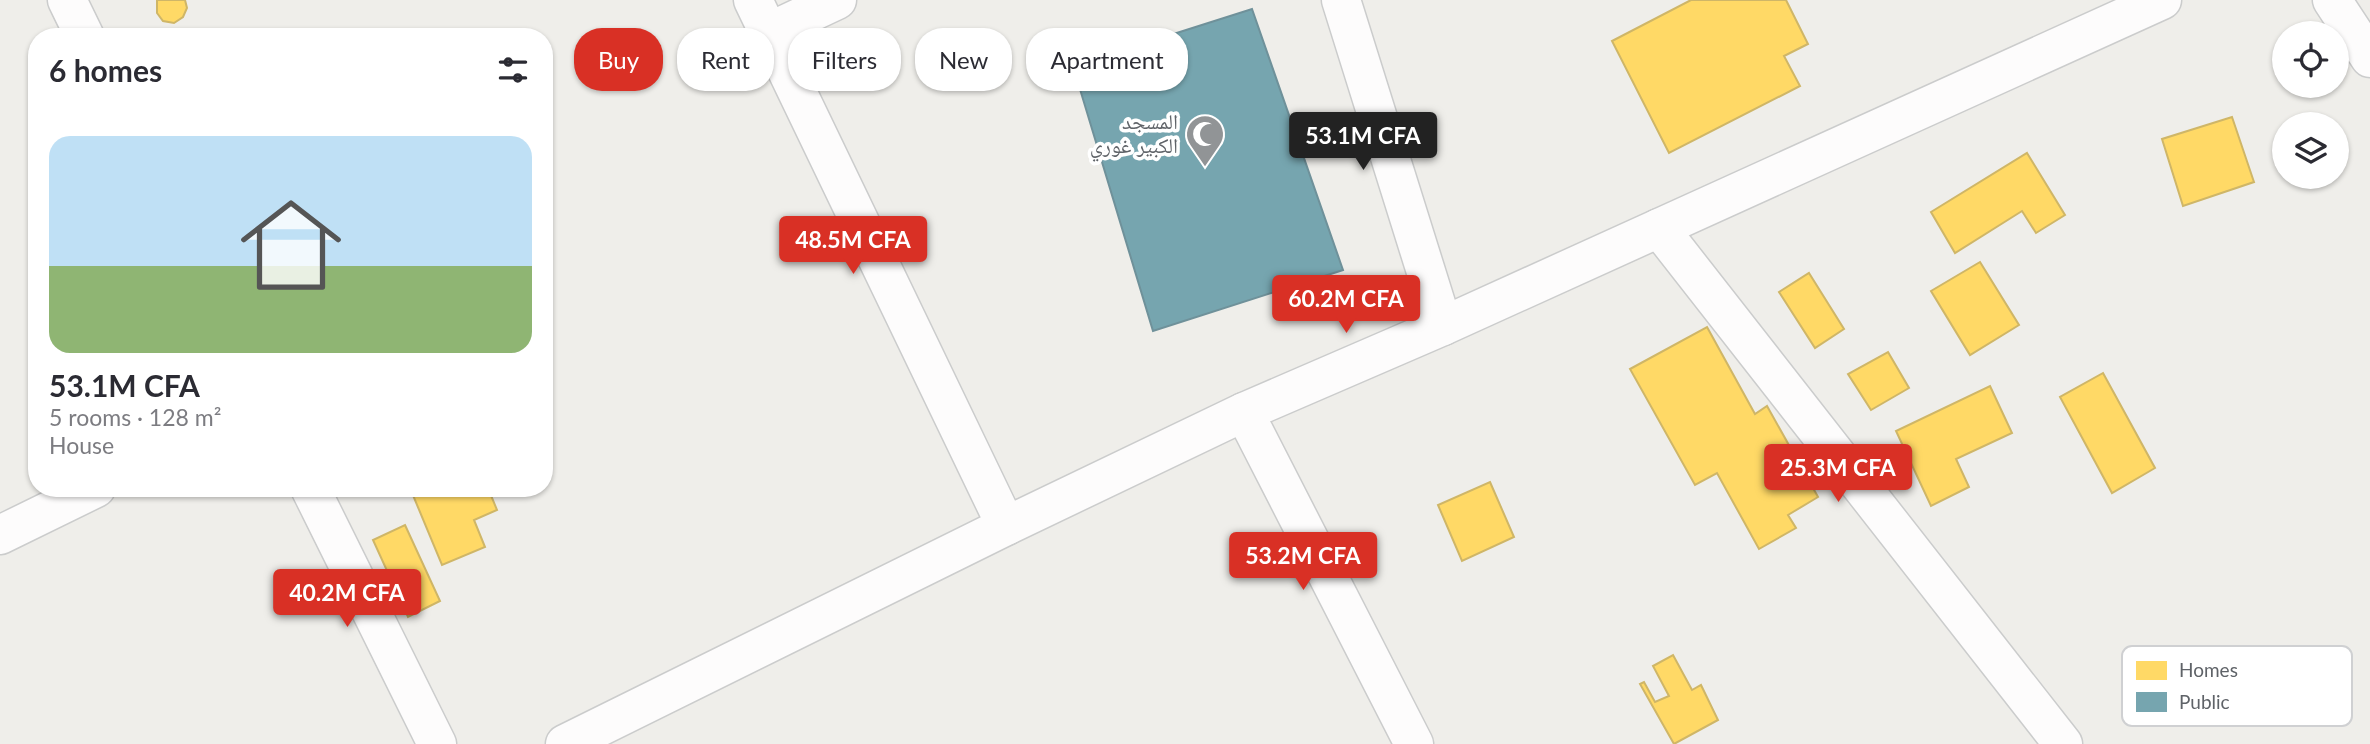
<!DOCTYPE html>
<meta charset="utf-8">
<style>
:root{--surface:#fff;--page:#f7f7f7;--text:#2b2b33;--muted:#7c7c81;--line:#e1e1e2;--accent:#d93025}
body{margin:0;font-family:Lato,"Noto Naskh Arabic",sans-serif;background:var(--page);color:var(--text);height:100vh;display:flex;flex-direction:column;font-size:26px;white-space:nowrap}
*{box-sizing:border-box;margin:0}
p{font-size:23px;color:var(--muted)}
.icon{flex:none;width:38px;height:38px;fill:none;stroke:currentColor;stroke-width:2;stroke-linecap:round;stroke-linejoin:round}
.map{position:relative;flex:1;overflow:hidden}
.drawer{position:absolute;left:28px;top:28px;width:525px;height:469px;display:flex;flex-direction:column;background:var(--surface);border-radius:28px;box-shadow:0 2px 5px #0004}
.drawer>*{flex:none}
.top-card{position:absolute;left:574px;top:28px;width:665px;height:63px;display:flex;gap:14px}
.buttons{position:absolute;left:2272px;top:21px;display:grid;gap:14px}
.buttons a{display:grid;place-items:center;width:77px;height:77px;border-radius:50%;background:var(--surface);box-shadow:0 2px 5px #0004;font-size:35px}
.price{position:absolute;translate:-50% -60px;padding:0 16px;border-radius:7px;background:var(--accent);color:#fff;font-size:23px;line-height:46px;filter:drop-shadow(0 2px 4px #0008)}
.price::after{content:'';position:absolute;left:50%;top:42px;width:21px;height:16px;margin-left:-10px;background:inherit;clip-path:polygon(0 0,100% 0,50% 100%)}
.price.on{background:#222;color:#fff}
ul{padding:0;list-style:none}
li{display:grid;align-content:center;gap:14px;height:371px;padding:0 21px}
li+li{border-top:2px solid var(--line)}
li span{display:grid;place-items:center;height:217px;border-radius:21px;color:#555}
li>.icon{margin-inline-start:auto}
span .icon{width:126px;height:126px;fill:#fffc;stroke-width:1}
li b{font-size:30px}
h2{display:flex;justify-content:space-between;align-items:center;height:84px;padding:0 21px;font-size:30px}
.pill{padding:0 24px;border-radius:28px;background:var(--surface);box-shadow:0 2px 5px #0004;font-size:24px;line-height:63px}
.pill.on{background:var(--accent);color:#fff}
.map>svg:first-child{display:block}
.homes{fill:#ffd966;stroke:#cfb667;stroke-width:2}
.public{fill:#76a5af;stroke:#6f919a;stroke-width:2}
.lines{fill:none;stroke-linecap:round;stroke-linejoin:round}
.minor-casing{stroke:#cbcccc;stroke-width:41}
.minor{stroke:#fdfcfc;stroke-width:38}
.labels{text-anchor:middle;stroke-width:7;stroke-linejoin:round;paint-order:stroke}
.poi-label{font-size:21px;fill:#5f6368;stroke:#fff;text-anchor:end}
.key{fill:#fff;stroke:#cfd0d2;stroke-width:2}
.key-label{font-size:19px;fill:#5f6368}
</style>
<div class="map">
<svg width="2370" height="744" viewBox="0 0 2370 744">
<rect width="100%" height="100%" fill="#efeeea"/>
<!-- homes -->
<g class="homes">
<path d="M157 0H185L187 8 183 17 174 23 163 21 157 13Z"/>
<path d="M1691 0H1786L1808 44 1784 56 1800 86 1669 153 1612 41Z"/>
<path d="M417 31 420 37H405Z"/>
<path d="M2232 117 2254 182 2183 206 2162 139Z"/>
<path d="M2027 153 2065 215 2036 233 2022 211 1955 253 1931 212Z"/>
<path d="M1980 262 2019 325 1970 355 1931 291Z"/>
<path d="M1809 273 1844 329 1815 348 1779 292Z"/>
<path d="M1707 327 1755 414 1767 406 1818 497 1788 515 1796 528 1759 549 1717 473 1695 485 1630 369Z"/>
<path d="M1888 352 1909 388 1871 410 1848 374Z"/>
<path d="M2103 373 2155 468 2112 493 2060 397Z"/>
<path d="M1990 386 2012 433 1956 459 1969 487 1931 506 1896 431Z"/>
<path d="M1490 482 1514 537 1462 561 1438 505Z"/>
<path d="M410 488H488L497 510 474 520 485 547 442 565Z"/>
<path d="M405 525 440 601 408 617 373 540Z"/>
<path d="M1673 655 1692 690 1701 685 1718 720 1674 744 1640 684 1644 682 1655 702 1669 696 1653 666Z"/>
</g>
<!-- public -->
<path class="public" d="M1252 9 1343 270 1153 331 1073 66Z"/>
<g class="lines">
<defs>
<g id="minor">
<path d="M67 0 85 37"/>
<path d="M753 0 1006 526"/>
<path d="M1341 0 1443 326"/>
<path d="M2332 0 2370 58"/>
<path d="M769 32 837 0"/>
<path d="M1659 228 2063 744"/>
<path d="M1244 412 1414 744"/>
<path d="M310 488 437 744"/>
<path d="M0 535 96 488"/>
<path d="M565 744 1006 526 1244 412 1443 326 2162 0"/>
</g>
</defs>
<!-- minor casing -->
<use href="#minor" class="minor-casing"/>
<!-- minor -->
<use href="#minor" class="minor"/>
</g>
<!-- icons -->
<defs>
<symbol id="mosque-pin" viewBox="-11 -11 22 30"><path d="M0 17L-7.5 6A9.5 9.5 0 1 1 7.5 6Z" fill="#919496" stroke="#fff"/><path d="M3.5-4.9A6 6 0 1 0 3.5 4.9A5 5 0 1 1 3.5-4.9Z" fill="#fff"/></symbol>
</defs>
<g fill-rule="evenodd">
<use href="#mosque-pin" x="1183" y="112" width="44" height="60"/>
</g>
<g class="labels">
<!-- poi labels -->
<g class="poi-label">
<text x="1178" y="129">المسجد<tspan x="1178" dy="24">الكبير غوري</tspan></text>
</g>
</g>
<!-- legend -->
<rect x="2122" y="646" width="230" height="80" rx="10" class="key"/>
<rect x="2136" y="661" width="31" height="19" fill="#ffd966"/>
<rect x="2136" y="692" width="31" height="20" fill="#76a5af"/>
<g class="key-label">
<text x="2179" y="677">Homes</text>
<text x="2179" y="709">Public</text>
</g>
</svg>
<div class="buttons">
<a><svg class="icon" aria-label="locate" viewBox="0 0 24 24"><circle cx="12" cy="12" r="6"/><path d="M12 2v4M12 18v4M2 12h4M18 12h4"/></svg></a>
<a><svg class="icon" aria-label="layers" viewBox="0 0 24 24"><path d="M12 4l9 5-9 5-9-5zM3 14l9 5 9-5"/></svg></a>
</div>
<b class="price on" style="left:1363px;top:172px">53.1M CFA</b>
<b class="price" style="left:853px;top:276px">48.5M CFA</b>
<b class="price" style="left:1346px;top:335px">60.2M CFA</b>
<b class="price" style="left:1838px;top:504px">25.3M CFA</b>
<b class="price" style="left:1303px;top:592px">53.2M CFA</b>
<b class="price" style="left:347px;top:629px">40.2M CFA</b>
<div class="top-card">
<a class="pill on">Buy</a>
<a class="pill">Rent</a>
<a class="pill">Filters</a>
<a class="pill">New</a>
<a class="pill">Apartment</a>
</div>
<section class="drawer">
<h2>6 homes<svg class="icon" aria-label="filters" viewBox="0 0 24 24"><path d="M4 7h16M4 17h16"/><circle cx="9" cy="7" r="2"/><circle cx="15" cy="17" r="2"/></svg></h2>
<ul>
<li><span style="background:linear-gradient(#bfe0f5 60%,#8fb573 0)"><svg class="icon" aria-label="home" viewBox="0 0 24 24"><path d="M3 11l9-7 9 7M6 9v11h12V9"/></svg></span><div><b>53.1M CFA</b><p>5 rooms · 128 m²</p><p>House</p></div></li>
</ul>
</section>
</div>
